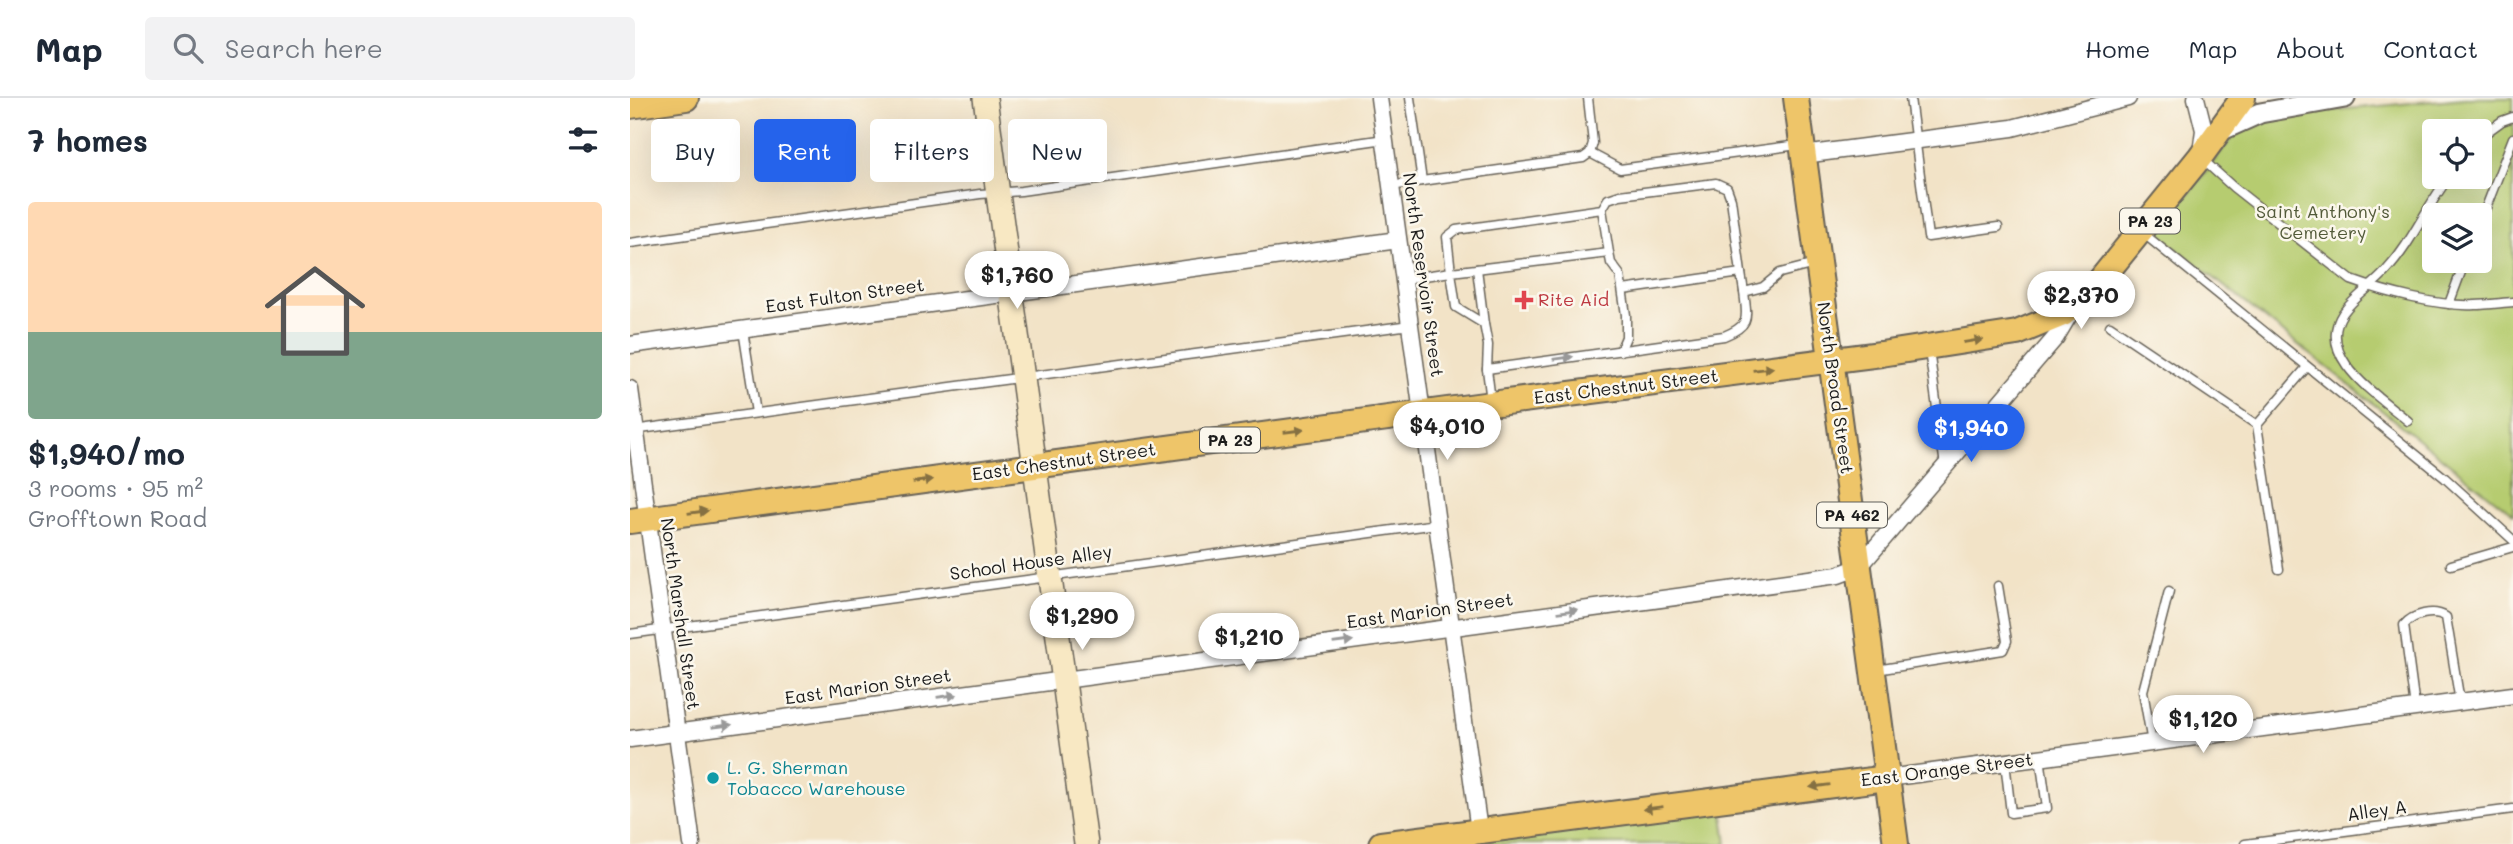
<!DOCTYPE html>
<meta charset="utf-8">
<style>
:root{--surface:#fff;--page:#f2f2f3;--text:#1f2937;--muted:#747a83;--line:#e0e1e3;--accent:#2563eb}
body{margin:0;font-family:Mali,sans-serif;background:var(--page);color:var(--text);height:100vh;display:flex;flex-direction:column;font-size:26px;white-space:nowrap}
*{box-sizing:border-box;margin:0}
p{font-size:23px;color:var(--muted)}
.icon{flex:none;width:38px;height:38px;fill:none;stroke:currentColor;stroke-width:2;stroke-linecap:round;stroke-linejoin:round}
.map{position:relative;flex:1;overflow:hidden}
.panel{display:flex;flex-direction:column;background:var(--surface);width:630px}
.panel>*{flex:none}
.top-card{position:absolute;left:21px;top:21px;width:665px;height:63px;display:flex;gap:14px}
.tools{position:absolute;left:1792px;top:21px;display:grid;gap:14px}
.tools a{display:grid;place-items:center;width:70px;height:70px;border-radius:7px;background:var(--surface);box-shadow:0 7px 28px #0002;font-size:35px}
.price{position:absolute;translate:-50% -60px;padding:0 16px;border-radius:24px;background:#fff;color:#222;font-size:23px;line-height:46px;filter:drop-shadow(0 2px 4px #0008)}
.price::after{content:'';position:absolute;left:50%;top:42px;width:21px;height:16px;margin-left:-10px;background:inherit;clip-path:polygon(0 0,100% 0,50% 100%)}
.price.active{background:var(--accent);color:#fff}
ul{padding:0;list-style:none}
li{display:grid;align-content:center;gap:14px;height:371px;padding:0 28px}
li span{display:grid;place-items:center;height:217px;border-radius:7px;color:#555}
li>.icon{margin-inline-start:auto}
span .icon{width:126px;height:126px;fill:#fffc;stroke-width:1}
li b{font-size:30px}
h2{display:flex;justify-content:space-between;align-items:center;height:84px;padding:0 28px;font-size:30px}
.chip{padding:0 24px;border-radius:7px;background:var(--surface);box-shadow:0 7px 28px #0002;font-size:24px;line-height:63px}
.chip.active{background:var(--accent);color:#fff}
header{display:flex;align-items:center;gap:42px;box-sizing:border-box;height:98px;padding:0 35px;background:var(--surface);border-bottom:2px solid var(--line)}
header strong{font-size:33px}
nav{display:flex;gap:38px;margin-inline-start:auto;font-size:24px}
.search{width:490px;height:63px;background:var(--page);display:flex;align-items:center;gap:18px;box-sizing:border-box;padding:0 24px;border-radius:7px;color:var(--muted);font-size:26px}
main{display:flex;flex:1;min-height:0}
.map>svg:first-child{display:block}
.green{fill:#b6cc70;stroke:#697446;stroke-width:2;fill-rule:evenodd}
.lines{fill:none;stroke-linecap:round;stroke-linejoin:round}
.service-casing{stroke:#676258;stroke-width:11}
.minor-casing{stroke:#676258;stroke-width:19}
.tertiary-casing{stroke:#676258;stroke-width:23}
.secondary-casing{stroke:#676258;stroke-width:26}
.primary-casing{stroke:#676258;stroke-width:28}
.service{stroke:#fff;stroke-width:8}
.minor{stroke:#fff;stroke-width:16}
.tertiary{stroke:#fff;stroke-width:19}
.secondary{stroke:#f8e8c3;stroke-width:23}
.primary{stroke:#eec569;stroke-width:24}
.oneway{fill:#857042}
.oneway2{fill:#999}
.health-dot{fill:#e0444e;stroke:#fbf7ec;stroke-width:2.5}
.culture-dot{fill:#0f9aa8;stroke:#fbf7ec;stroke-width:2.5}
.labels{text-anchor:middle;stroke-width:5;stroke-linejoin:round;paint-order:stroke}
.shield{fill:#fbf7ec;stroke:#5f5e5a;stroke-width:2}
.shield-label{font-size:16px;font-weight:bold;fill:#1c1c1c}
.park-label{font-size:18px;fill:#525a39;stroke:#fbf7ec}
.street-label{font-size:18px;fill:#1c1c1c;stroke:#fbf7ec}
.health-label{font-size:18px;fill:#be3a42;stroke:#fbf7ec;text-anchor:start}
.culture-label{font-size:18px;fill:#0d838f;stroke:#fbf7ec;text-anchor:start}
</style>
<header>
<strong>Map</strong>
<div class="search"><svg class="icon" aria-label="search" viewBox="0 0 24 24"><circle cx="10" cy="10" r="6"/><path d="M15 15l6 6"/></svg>Search here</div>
<nav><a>Home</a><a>Map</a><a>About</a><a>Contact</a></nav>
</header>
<main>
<section class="panel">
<h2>7 homes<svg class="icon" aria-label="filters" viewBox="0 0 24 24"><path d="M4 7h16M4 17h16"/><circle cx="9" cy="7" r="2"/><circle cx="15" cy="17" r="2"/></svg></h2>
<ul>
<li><span style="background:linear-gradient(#ffd9b3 60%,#7fa58c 0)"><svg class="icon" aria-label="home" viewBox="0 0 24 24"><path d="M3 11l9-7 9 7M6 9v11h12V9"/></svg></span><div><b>$1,940/mo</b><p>3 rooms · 95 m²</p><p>Grofftown Road</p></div></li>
</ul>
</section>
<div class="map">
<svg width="1883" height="746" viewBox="0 0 1883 746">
<rect width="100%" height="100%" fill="#fbf7ec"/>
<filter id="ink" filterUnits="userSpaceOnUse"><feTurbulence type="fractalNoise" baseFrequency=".0143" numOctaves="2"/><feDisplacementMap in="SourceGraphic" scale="14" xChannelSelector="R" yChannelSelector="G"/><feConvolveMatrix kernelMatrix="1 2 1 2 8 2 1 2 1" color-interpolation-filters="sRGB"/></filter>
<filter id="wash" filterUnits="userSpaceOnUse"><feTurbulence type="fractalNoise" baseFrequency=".00686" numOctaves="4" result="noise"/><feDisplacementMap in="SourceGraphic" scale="28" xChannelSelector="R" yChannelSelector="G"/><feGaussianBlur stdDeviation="1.57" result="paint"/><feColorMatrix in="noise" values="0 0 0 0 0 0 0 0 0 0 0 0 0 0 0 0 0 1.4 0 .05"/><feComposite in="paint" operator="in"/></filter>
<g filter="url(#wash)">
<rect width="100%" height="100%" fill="#f2e3c7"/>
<!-- green -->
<g class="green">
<path d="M1835 0H1883V416L1528 136 1603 38 1652 17ZM1804 33H1850V79H1804ZM1804 117H1850V163H1804Z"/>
<path d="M1091 701 1097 746H751Z"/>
</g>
</g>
<g filter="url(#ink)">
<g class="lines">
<defs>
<g id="service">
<path d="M1280 0 1298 139 1368 129"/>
<path d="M1850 39 1872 23 1883 19"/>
<path d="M960 55 990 71 1168 47"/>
<path d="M1572 61 1603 89 1721 182C1754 194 1810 209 1845 207 1857 207 1870 205 1883 204"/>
<path d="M792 83 953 60 960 55 963 45 958 0"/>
<path d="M761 88 792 83 780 0"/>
<path d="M972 111 979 155"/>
<path d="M1850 125 1883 40"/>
<path d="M1514 136 1815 380 1883 442"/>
<path d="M0 145 350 96 391 93 755 41"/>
<path d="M847 171 854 226"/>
<path d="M774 181 821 174 817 139 826 132 972 111 978 101 990 97 1086 85 1097 90 1101 101 1111 175"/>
<path d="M993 192 1111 175 1114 194 1133 189 1150 175 1185 166"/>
<path d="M1819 206 1835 163"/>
<path d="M1480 228 1627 327"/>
<path d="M113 232 126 315"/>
<path d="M1299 252 1315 368"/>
<path d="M857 271 858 247 854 226 826 209 821 174 979 155 981 165 990 177 996 217V239L990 253"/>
<path d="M861 303 857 271 1094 238C1121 227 1117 220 1114 194"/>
<path d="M1778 323C1749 298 1684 259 1713 215 1725 198 1743 188 1756 173 1782 145 1796 109 1819 79"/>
<path d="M3 332 780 227"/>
<path d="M1821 467 1883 449"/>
<path d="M1649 471 1627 327 1677 269"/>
<path d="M0 536 807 426"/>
<path d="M1246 572 1373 552 1377 543 1368 488"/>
<path d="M1785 610 1774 527C1783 516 1804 511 1816 519L1830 604"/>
<path d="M1522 645 1513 593 1539 493"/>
<path d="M1375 664 1381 715 1417 710 1410 659"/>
<path d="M1615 746 1883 711"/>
</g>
<g id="minor">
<path d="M749 0 849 733"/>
<path d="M1566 0 1574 32 1571 54"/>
<path d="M1173 57 1382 30 1498 0"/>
<path d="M0 247 768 142"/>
<path d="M0 291 62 746"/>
<path d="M0 641 1208 477 1229 469 1426 239 1442 212"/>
<path d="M1257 680 1883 597"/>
</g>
<path id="tertiary" d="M1590 33 1630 15 1715 0"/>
<path id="secondary" d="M355 0 456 746"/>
<g id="primary">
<path d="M1166 0 1266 746"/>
<path d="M0 8 56 0"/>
<path d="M0 423 861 306 1251 256 1387 235 1433 216 1468 185 1570 59 1613 0"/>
<path d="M751 746 1257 680"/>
</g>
</defs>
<!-- service casing -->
<use href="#service" class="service-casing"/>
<!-- minor casing -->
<use href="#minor" class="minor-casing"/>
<!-- tertiary casing -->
<use href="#tertiary" class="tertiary-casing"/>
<!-- secondary casing -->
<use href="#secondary" class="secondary-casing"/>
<!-- primary casing -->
<use href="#primary" class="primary-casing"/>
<!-- service -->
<use href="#service" class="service"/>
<!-- minor -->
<use href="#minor" class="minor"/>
<!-- tertiary -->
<use href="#tertiary" class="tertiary"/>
<!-- secondary -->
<use href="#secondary" class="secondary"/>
<!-- primary -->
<use href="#primary" class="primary"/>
</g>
<!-- one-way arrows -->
<defs><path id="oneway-solid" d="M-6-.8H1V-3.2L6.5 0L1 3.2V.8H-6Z" transform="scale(1.75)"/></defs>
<g class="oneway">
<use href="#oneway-solid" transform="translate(1343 243) rotate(-9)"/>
<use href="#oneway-solid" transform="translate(1133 271) rotate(-7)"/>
<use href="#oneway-solid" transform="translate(664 333) rotate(-8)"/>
<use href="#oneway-solid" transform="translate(293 383) rotate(-8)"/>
<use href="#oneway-solid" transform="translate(68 414) rotate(-8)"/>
<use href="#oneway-solid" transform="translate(1190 688) rotate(172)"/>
<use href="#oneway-solid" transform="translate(1023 710) rotate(173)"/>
</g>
<g class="oneway2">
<use href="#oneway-solid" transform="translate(933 260) rotate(-8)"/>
<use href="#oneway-solid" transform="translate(938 513) rotate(-8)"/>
<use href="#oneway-solid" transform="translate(713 544) rotate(-8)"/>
<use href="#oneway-solid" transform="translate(317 598) rotate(-8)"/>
<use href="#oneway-solid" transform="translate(92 628) rotate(-8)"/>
</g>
</g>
<!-- markers -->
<path class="health-dot" d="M890.5 191.5h7v7h7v7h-7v7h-7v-7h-7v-7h7z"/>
<circle class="culture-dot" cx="83" cy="680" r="7"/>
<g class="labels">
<!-- shield labels -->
<g class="shield">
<rect x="1490" y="110.5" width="60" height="25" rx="5"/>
<rect x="570" y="329.5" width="60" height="25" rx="5"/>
<rect x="1187" y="404.5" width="70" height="25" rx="5"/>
</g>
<g class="shield-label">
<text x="1520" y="129">PA 23</text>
<text x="600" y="348">PA 23</text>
<text x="1222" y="423">PA 462</text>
</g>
<!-- park labels -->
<g class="park-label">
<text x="1693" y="120">Saint Anthony's<tspan x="1693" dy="21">Cemetery</tspan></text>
</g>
<!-- street labels -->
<g class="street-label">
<text transform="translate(793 177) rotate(82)" y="6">North Reservoir Street</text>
<text transform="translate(215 198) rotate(-8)" y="6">East Fulton Street</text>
<text transform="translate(996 289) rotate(-7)" y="6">East Chestnut Street</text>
<text transform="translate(1205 290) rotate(82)" y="6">North Broad Street</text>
<text transform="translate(434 364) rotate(-8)" y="6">East Chestnut Street</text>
<text transform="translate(401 465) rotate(-8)" y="6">School House Alley</text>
<text transform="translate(800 513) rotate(-8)" y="6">East Marion Street</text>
<text transform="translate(50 516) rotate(82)" y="6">North Marshall Street</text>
<text transform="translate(238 589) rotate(-8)" y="6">East Marion Street</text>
<text transform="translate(1317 672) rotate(-7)" y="6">East Orange Street</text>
<text transform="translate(1747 713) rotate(-8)" y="6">Alley A</text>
</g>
<!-- health labels -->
<g class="health-label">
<text x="908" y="208">Rite Aid</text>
</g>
<!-- culture labels -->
<g class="culture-label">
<text x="97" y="676">L. G. Sherman<tspan x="97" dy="21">Tobacco Warehouse</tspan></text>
</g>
</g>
</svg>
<div class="tools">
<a><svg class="icon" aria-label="locate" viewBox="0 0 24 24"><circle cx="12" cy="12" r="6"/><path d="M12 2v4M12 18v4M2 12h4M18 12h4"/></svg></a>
<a><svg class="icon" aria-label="layers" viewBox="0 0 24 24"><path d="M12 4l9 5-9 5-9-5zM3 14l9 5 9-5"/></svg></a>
</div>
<b class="price" style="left:387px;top:213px">$1,760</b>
<b class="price" style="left:1451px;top:233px">$2,370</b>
<b class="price" style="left:817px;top:364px">$4,010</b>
<b class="price active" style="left:1341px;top:366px">$1,940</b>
<b class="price" style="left:452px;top:554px">$1,290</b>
<b class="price" style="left:619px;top:575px">$1,210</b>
<b class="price" style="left:1573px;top:657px">$1,120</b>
<div class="top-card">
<a class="chip">Buy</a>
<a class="chip active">Rent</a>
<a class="chip">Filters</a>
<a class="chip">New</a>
</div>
</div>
</main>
